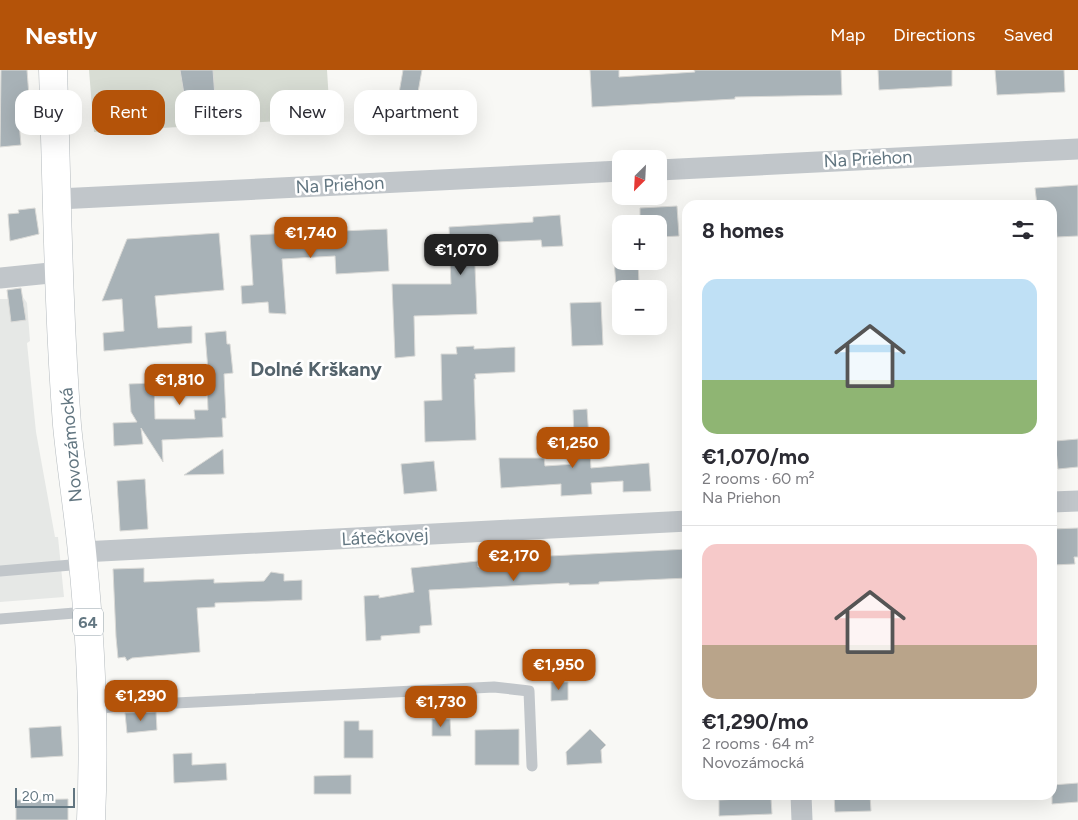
<!DOCTYPE html>
<meta charset="utf-8">
<style>
:root{--surface:#fff;--page:#f2f2f3;--text:#2b2b33;--muted:#7c7c81;--line:#e1e1e2;--accent:#b45309}
body{margin:0;font-family:Figtree,sans-serif;background:var(--page);color:var(--text);height:100vh;display:flex;flex-direction:column;font-size:19px;white-space:nowrap}
*{box-sizing:border-box;margin:0}
p{font-size:16px;color:var(--muted)}
.icon{flex:none;width:28px;height:28px;fill:none;stroke:currentColor;stroke-width:2;stroke-linecap:round;stroke-linejoin:round}
.map{position:relative;flex:1;overflow:hidden}
.drawer{position:absolute;left:682px;top:130px;width:375px;height:600px;display:flex;flex-direction:column;background:var(--surface);border-radius:15px;box-shadow:0 5px 20px #0002}
.drawer>*{flex:none}
.top-card{position:absolute;left:15px;top:20px;width:475px;height:45px;display:flex;gap:10px}
.needle{width:32px;rotate:204deg}
.tools{position:absolute;left:612px;top:80px;display:grid;gap:10px}
.tools a{display:grid;place-items:center;width:55px;height:55px;border-radius:10px;background:var(--surface);box-shadow:0 5px 20px #0002;font-size:25px}
.scale{position:absolute;left:15px;bottom:12px;width:60px;box-sizing:border-box;padding-left:5px;border:2px solid #627681;border-top:0;font-size:14px;line-height:18px;white-space:nowrap;color:#627681;-webkit-text-stroke:4px #fff;paint-order:stroke}
.price{position:absolute;translate:-50% -42px;padding:0 11px;border-radius:10px;background:var(--accent);color:#fff;font-size:16px;line-height:32px;filter:drop-shadow(0 1px 2px #0008)}
.price::after{content:'';position:absolute;left:50%;top:30px;width:15px;height:11px;margin-left:-8px;background:inherit;clip-path:polygon(0 0,100% 0,50% 100%)}
.price.current{background:#222;color:#fff}
ul{padding:0;list-style:none}
li{display:grid;align-content:center;gap:10px;height:265px;padding:0 20px}
li+li{border-top:1px solid var(--line)}
li span{display:grid;place-items:center;height:155px;border-radius:15px;color:#555}
li>.icon{margin-inline-start:auto}
span .icon{width:90px;height:90px;fill:#fffc;stroke-width:1}
li b{font-size:21px}
h2{display:flex;justify-content:space-between;align-items:center;height:60px;padding:0 20px;font-size:21px}
.pill{padding:0 18px;border-radius:15px;background:var(--surface);box-shadow:0 5px 20px #0002;font-size:18px;line-height:45px}
.pill.current{background:var(--accent);color:#fff}
header{display:flex;align-items:center;gap:30px;box-sizing:border-box;height:70px;padding:0 25px;background:var(--accent);color:#fff}
header strong{font-size:24px}
nav{display:flex;gap:28px;margin-inline-start:auto;font-size:18px}
.map>svg:first-child{display:block}
.built{fill:#e6e8e6}
.green{fill:#d8ddd4}
.building{fill:#a8b2b7;stroke:#dadad7}
.lines{fill:none;stroke-linecap:round;stroke-linejoin:round}
.primary-casing{stroke:#b4babe;stroke-width:29}
.lane{stroke:#c1c6ca;stroke-width:11}
.street{stroke:#c1c6ca;stroke-width:21}
.primary{stroke:#fff;stroke-width:28}
.labels{text-anchor:middle;stroke-width:5;stroke-linejoin:round;paint-order:stroke}
.shield{fill:#fff;stroke:#919fa7;stroke-width:1}
.shield-label{font-size:16px;font-weight:bold;fill:#627681}
.street-label{font-size:18px;fill:#627681;stroke:#fff}
.quarter-label{font-size:20px;font-weight:bold;fill:#54636c;stroke:#fff}
</style>
<header>
<strong>Nestly</strong>
<nav><a>Map</a><a>Directions</a><a>Saved</a></nav>
</header>
<div class="map">
<svg width="1078" height="750" viewBox="0 0 1078 750">
<rect width="100%" height="100%" fill="#f8f8f5"/>
<!-- built -->
<path class="built" d="M23 227 27 233 30 271 27 273 36 362 55 467H58L64 527 0 532V229H8L11 252 26 250Z"/>
<!-- green -->
<path class="green" d="M89 0H327L330 48 111 61 110 63 94 62Z"/>
<!-- building -->
<g class="building">
<path d="M1 0H27L30 40 18 41 21 75 0 77Z"/>
<path d="M180 0H213L215 27 185 30Z"/>
<path d="M403 0H422L413 50 395 46Z"/>
<path d="M590 0H619V7L695 2 694 0H841L842 25 735 27V29L592 37Z"/>
<path d="M878 0H952V16L879 20Z"/>
<path d="M995 0H1064L1065 22 997 25Z"/>
<path d="M1078 115V166L1057 167 1056 155H1052V135H1037L1035 118Z"/>
<path d="M677 136 679 166 659 167V154H640V138Z"/>
<path d="M35 138 39 164 10 171 8 144 19 143 18 140Z"/>
<path d="M560 145 563 176 542 177 541 170 474 173 477 244 414 246 415 286 395 288 392 214H451L450 190 444 186 450 180 449 157 533 152V147Z"/>
<path d="M387 159 389 201 336 204 335 186 282 189 286 244 269 243 268 232 242 234 241 216 253 215 250 165Z"/>
<path d="M219 163 224 220 155 226 158 258 192 256V273L104 281 103 263 124 261 122 229 102 231 127 169Z"/>
<path d="M614 191H638L639 214 616 215Z"/>
<path d="M21 218 26 250 11 252 7 220Z"/>
<path d="M601 232 603 275 572 276 570 233Z"/>
<path d="M226 261 227 274H230L233 303 224 304 226 348H222L223 367 162 370 163 392 141 358 143 374 114 376 113 353 137 352 131 342 129 314 154 313 155 349H195L194 340H208L207 313H209L205 263Z"/>
<path d="M474 276V279L515 277V302L475 304 476 309H474L476 370 425 372 424 331 442 330 441 284H457L456 277Z"/>
<path d="M587 339 591 398 649 393 651 421 623 422V411L591 413 592 424 561 426V414L501 418 499 388H544L545 396 575 394 573 340Z"/>
<path d="M1078 369V397L1058 399 1055 371Z"/>
<path d="M223 379 224 404 184 405Z"/>
<path d="M434 391 437 421 404 424 401 394Z"/>
<path d="M145 409 148 459 120 461 117 411Z"/>
<path d="M1078 458V487H1074L1075 494 1052 495V459Z"/>
<path d="M688 479V508L599 512V514L569 515V513L429 520 432 555 420 556V563L381 566V570L366 571 364 526 379 525V528L414 522 411 498 478 491V497L511 495 510 488Z"/>
<path d="M144 498V512L214 509V513L264 511 271 502 284 504V511L302 510V530L215 533V537L197 538 200 582 132 588 127 591 125 587 118 588 116 567 113 499Z"/>
<path d="M551 612H568V630L551 631Z"/>
<path d="M156 642 157 660 127 663 125 643Z"/>
<path d="M432 649H450L451 666H432Z"/>
<path d="M344 651H359V660H373V688H344Z"/>
<path d="M61 656 63 686 31 688 29 658Z"/>
<path d="M519 659V695H475V660Z"/>
<path d="M590 659 606 675 601 680 602 693 567 695 566 682Z"/>
<path d="M192 683V695L226 693 227 710 174 713 173 684Z"/>
<path d="M351 705V724H314V706Z"/>
<path d="M1078 713V732L1052 734V715Z"/>
<path d="M740 725H768V729L771 728 772 744 719 746V730L740 729Z"/>
<path d="M834 725H870L871 741 835 742Z"/>
<path d="M68 729V750H16V730Z"/>
</g>
<g class="lines">
<defs>
<path id="primary" d="M53 0C57 118 58 237 67 355 71 397 78 440 82 482 91 571 95 661 91 750"/>
</defs>
<!-- primary casing -->
<use href="#primary" class="primary-casing"/>
<!-- lane -->
<g class="lane">
<path d="M0 501 83 494"/>
<path d="M0 549 87 542"/>
<path d="M91 640 116 636 494 617 529 621 532 696"/>
</g>
<!-- street -->
<g class="street">
<path d="M659 100 1078 79"/>
<path d="M58 129 621 101"/>
<path d="M0 208 60 202"/>
<path d="M1052 432 1078 431"/>
<path d="M82 482 688 451"/>
<path d="M801 725 802 750"/>
</g>
<!-- primary -->
<use href="#primary" class="primary"/>
</g>
<g class="labels">
<!-- shield labels -->
<rect class="shield" x="73" y="538.5" width="30" height="27" rx="4"/>
<g class="shield-label">
<text x="88" y="558">64</text>
</g>
<!-- street labels -->
<g class="street-label">
<text transform="translate(868 89) rotate(-3)" y="6">Na Priehon</text>
<text transform="translate(340 115) rotate(-3)" y="6">Na Priehon</text>
<text transform="translate(71 375) rotate(-95)" y="6">Novozámocká</text>
<text transform="translate(385 467) rotate(-3)" y="6">Látečkovej</text>
</g>
<!-- quarter labels -->
<g class="quarter-label">
<text x="316" y="306">Dolné Krškany</text>
</g>
</g>
</svg>
<div class="tools">
<a><svg class="needle" viewBox="-14 -14 28 28"><path d="M0-13l5 13h-10z" fill="#e53935"/><path d="M0 13l5-13h-10z" fill="#7c7c81"/></svg></a>
<a>+</a>
<a>−</a>
</div>
<div class="scale">20 m</div>
<b class="price" style="left:311px;top:189px">€1,740</b>
<b class="price current" style="left:461px;top:206px">€1,070</b>
<b class="price" style="left:180px;top:336px">€1,810</b>
<b class="price" style="left:573px;top:399px">€1,250</b>
<b class="price" style="left:514px;top:512px">€2,170</b>
<b class="price" style="left:559px;top:621px">€1,950</b>
<b class="price" style="left:141px;top:652px">€1,290</b>
<b class="price" style="left:441px;top:658px">€1,730</b>
<div class="top-card">
<a class="pill">Buy</a>
<a class="pill current">Rent</a>
<a class="pill">Filters</a>
<a class="pill">New</a>
<a class="pill">Apartment</a>
</div>
<section class="drawer">
<h2>8 homes<svg class="icon" aria-label="filters" viewBox="0 0 24 24"><path d="M4 7h16M4 17h16"/><circle cx="9" cy="7" r="2"/><circle cx="15" cy="17" r="2"/></svg></h2>
<ul>
<li><span style="background:linear-gradient(#bfe0f5 65%,#8fb573 0)"><svg class="icon" aria-label="home" viewBox="0 0 24 24"><path d="M3 11l9-7 9 7M6 9v11h12V9"/></svg></span><div><b>€1,070/mo</b><p>2 rooms · 60 m²</p><p>Na Priehon</p></div></li>
<li><span style="background:linear-gradient(#f6c9c9 65%,#b9a48a 0)"><svg class="icon" aria-label="home" viewBox="0 0 24 24"><path d="M3 11l9-7 9 7M6 9v11h12V9"/></svg></span><div><b>€1,290/mo</b><p>2 rooms · 64 m²</p><p>Novozámocká</p></div></li>
</ul>
</section>
</div>
